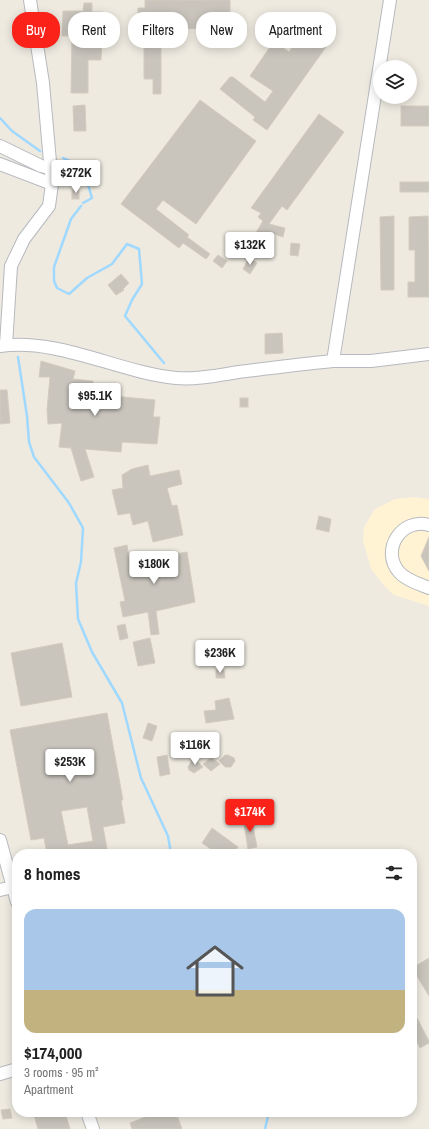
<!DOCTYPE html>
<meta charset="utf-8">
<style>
:root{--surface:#fff;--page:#f2f2f2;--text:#222;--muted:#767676;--accent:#fb2219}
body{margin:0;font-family:"Archivo Narrow",sans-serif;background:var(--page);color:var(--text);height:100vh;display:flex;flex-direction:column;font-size:15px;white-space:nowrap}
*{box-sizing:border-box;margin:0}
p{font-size:13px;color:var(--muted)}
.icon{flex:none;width:22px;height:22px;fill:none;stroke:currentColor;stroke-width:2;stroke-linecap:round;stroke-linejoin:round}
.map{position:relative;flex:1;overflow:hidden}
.panel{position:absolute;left:12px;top:849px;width:405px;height:268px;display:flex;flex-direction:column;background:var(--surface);border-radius:16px;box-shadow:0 2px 10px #0003}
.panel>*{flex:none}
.banner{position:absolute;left:12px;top:12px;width:405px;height:36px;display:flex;gap:8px}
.controls{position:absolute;left:373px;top:60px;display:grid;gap:8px}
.controls a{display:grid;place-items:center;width:44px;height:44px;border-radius:50%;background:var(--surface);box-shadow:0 2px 10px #0003;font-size:20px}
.price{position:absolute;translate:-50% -34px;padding:0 9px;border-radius:4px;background:#fff;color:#222;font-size:13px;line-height:26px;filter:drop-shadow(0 1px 2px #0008)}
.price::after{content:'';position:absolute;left:50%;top:24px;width:12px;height:9px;margin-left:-6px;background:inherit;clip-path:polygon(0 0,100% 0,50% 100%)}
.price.active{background:var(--accent);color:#fff}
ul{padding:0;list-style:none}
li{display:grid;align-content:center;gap:8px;height:212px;padding:0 12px}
li span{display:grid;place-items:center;height:124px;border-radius:12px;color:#555}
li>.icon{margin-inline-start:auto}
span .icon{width:72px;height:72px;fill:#fffc;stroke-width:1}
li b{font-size:17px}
h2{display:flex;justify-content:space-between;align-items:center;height:48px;padding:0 12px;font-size:17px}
.chip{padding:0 14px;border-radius:16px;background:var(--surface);box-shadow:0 2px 10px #0003;font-size:14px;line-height:36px}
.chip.active{background:var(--accent);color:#fff}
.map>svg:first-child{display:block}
.commercial{fill:#fff3d4}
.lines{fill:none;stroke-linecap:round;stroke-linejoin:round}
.stream{stroke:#9fd9ff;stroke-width:2.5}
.building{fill:#c9c5bd;stroke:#d3ccbe;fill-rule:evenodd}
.minor-casing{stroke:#b6b9bf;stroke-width:14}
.minor{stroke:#fff;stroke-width:12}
</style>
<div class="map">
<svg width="429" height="1129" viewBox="0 0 429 1129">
<rect width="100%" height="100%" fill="#eeeae0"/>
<!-- commercial -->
<path class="commercial" d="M413 497 429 499V606L394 595 385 587 371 569 363 540 364 527 375 509 395 499Z"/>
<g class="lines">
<!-- stream -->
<g class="stream">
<path d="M0 118 12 131 40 151"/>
<path d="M63 158C83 165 87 180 92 198L83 203"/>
<path d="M81 206 71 219 54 267V281L57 288 69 294 87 278 112 264 127 244 139 249 142 284 132 300 125 316 164 363"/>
<path d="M18 357 27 416 29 442 34 457 69 503 83 528 81 562 76 583 78 619 92 652 122 703 141 778 168 836 171 854"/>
<path d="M265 1129 269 1112"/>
</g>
</g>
<!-- building -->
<g class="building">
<path d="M145 0H230V29L145 28V18H138V8H145Z"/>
<path d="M84 3H92V12H103L101 60H88V93H71L72 36H62L63 11H83Z"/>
<path d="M318 27 333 37 267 130 253 120 255 117 220 89 230 77H233L265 102 273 91 250 76 274 41 289 52 298 39 306 44Z"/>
<path d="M144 42H161V94H153V79H144Z"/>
<path d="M200 100 256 141 196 224 163 200 156 209 189 235 187 237 210 254 206 259 183 243 179 248 121 204Z"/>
<path d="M85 105 86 131H74L73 106Z"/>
<rect x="401" y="106" width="28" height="20"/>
<path d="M319 114 344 132 287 210 282 206 269 224 285 228 283 237 274 234 270 244 262 241 254 236 263 221 258 217 261 213 251 208Z"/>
<rect x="400" y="182" width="29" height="10"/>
<rect x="72" y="190" width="7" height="9"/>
<path d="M394 216V290H381L380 217Z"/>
<path d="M428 216 429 297H408V282H415V250H409V217Z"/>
<path d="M291 243 300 244 298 256 290 255Z"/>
<path d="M218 255 227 261 222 268 213 261Z"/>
<path d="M249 258 257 263 250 274 243 269Z"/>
<path d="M121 274 129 283 123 289 124 290 116 295 108 285Z"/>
<path d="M282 333 283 353 265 354V334Z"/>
<path d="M41 361 75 371 73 379 93 381 92 394 155 400 153 417H160L157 444 122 442 121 452 85 449 94 477 81 481 71 448 59 447 62 423 48 424 47 410 50 377H39Z"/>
<path d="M0 390H7L10 423 0 424Z"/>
<rect x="240" y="398" width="8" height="9"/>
<path d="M148 465 150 476 179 470 182 484 167 488 172 506 177 505 183 535 153 542 148 521 133 525 130 513 118 515 112 490 123 488 122 475 132 469Z"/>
<path d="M319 516 331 519 329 532 316 529Z"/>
<path d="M429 537V571L421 556Z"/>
<path d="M127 545 131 569 159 563 158 557 187 552 195 602 156 611 159 634 151 635 148 612 123 617 120 602 125 601 114 548Z"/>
<path d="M125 624 128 638 120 640 117 626Z"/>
<path d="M150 638 155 663 138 666 133 642Z"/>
<path d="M62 643 72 697 21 706 11 653Z"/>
<path d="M216 670H224L225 678H216Z"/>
<path d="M229 698 234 719 206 723 204 711 216 710 215 701Z"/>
<path d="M107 713 123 800H121L125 823 103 827 108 854H47L44 838 31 840 10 730ZM87 807 93 841 68 845 61 811Z"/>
<path d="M148 723 157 726 152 741 143 738Z"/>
<path d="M167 755 170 774 160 776 157 757Z"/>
<path d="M225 755H228L234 758 235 761 231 767H225L219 761Z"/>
<path d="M211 758 220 764 211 771 203 764Z"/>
<path d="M192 760 197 761 203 767 194 773 189 770 188 767Z"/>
<path d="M251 817 257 847 248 849 243 818Z"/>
<path d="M212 828 238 847 233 854H218L202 843Z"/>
<path d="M429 958V996L412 968Z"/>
<path d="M417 1018 429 1041V1043L420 1048 412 1032V1020Z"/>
<path d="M10 1109 12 1118 3 1119 1 1110Z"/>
<path d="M33 1112H65L70 1129H38Z"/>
<path d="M158 1112H176L182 1129H132L130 1123Z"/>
</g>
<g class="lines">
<defs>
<g id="minor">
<path d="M0 146 41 166 52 169"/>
<path d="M0 164 52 184"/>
<path d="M6 345 11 266 24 239 49 206 52 184 43 83 30 0"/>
<path d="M0 346C60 338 117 372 176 378 196 380 219 375 239 372 271 368 302 364 333 361L390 0"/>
<path d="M333 361H371L429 354"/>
<path d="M429 525C402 517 380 550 399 572 406 580 419 584 429 588"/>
<path d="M0 840 17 902"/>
<path d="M0 890 13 887"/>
<path d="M0 1074 17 1069"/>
<path d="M87 1112 93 1129"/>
</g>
</defs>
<!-- minor casing -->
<use href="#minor" class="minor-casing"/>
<!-- minor -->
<use href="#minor" class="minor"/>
</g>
</svg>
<div class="controls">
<a><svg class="icon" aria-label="layers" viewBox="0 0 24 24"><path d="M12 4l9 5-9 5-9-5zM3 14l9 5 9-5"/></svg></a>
</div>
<b class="price" style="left:76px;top:194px">$272K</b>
<b class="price" style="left:250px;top:266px">$132K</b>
<b class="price" style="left:95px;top:417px">$95.1K</b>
<b class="price" style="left:154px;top:585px">$180K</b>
<b class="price" style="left:220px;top:674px">$236K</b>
<b class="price" style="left:195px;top:766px">$116K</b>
<b class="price" style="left:70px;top:783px">$253K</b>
<b class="price active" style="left:250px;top:833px">$174K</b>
<div class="banner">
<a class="chip active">Buy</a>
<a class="chip">Rent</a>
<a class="chip">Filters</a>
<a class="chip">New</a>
<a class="chip">Apartment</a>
</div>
<section class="panel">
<h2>8 homes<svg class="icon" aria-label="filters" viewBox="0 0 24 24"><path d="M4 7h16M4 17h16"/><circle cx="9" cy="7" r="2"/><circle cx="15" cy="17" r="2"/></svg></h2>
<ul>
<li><span style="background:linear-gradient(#a9c7e8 65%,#c2b280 0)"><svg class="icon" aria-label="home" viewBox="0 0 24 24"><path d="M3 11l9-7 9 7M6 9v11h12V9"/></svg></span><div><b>$174,000</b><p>3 rooms · 95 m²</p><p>Apartment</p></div></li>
</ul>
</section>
</div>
